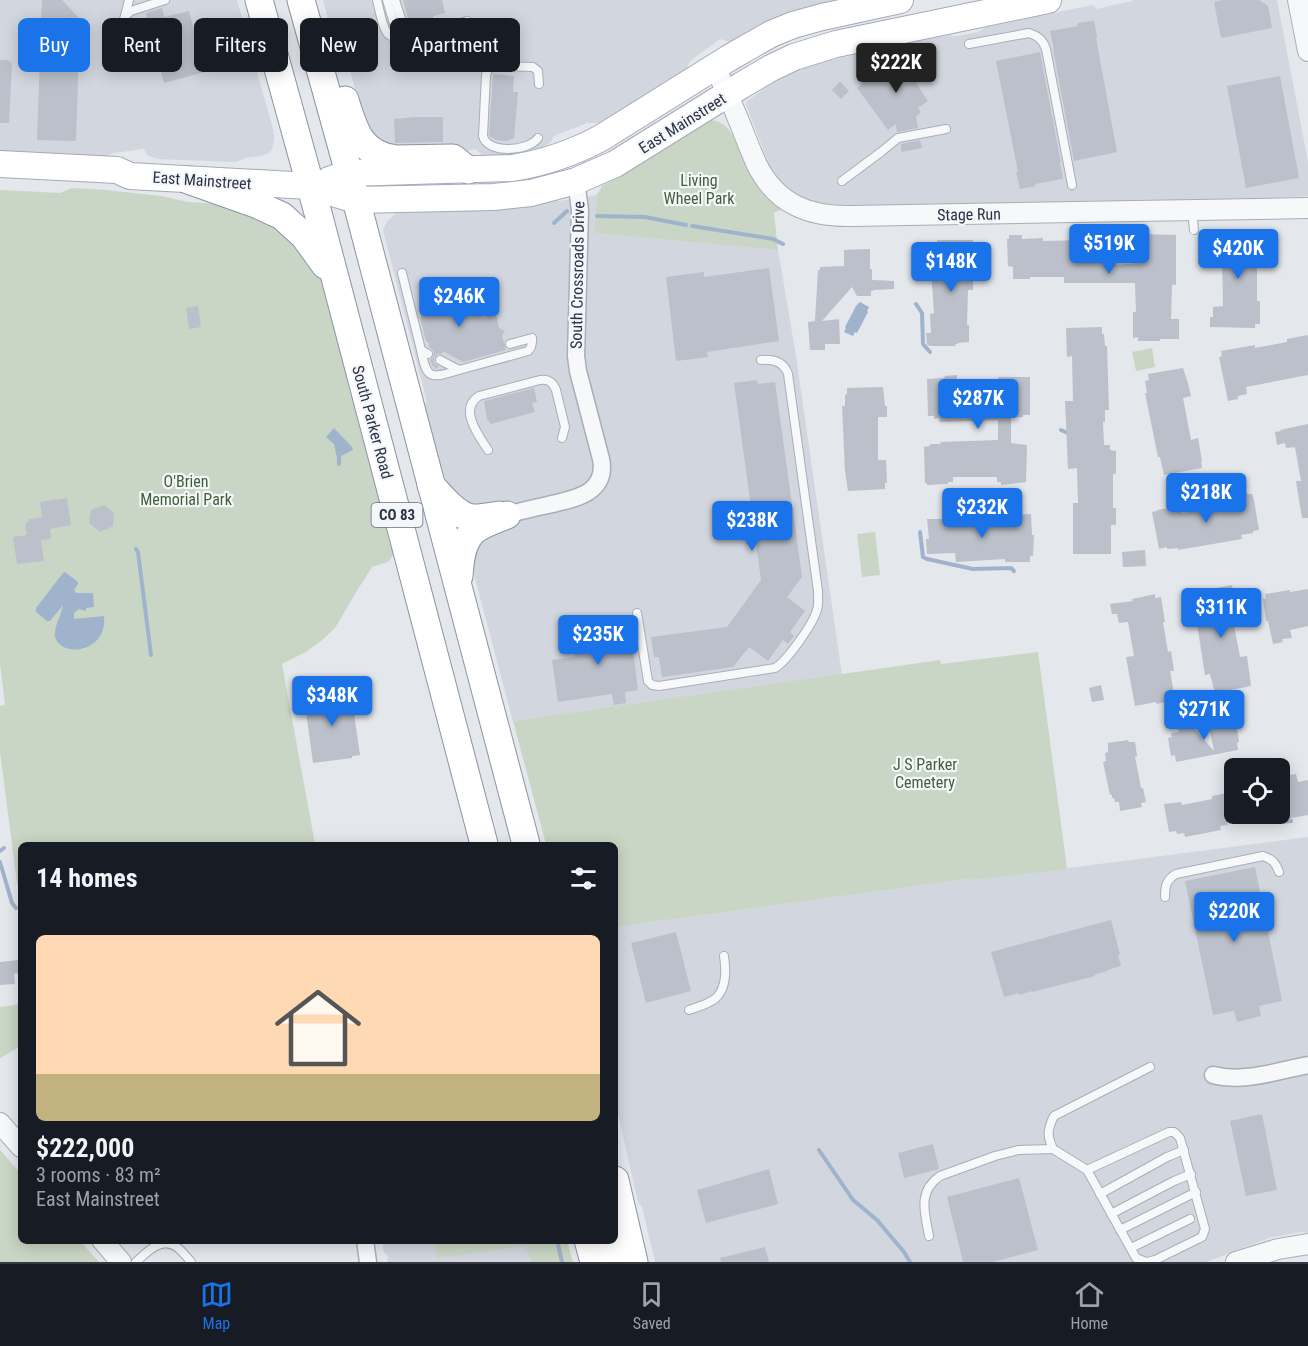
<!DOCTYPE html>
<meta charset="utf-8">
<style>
:root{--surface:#171b24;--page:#20242c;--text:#f1f3f6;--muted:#9ea1a6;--line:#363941;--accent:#1a73e8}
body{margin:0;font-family:"Roboto Condensed",sans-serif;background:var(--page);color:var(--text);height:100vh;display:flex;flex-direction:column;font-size:22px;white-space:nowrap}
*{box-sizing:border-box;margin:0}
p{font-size:20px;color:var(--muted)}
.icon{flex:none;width:33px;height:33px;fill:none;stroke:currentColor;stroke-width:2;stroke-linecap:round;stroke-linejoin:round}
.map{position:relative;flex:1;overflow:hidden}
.details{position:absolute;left:18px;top:842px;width:600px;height:402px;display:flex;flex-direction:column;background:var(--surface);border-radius:9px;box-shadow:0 3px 15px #0003}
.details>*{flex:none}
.top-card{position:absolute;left:18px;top:18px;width:600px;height:54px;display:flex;gap:12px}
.controls{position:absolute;left:1224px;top:758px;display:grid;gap:12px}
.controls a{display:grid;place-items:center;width:66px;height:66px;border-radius:9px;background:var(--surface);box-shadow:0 3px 15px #0003;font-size:30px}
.price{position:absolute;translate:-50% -51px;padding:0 14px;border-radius:6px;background:var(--accent);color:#fff;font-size:20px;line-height:39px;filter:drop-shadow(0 2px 3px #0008)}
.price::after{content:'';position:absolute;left:50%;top:36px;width:18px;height:14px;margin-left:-9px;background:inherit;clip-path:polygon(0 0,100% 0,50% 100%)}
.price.current{background:#222;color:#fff}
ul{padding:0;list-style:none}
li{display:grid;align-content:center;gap:12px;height:318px;padding:0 18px}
li span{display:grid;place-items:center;height:186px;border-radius:9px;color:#555}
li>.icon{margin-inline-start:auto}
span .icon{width:108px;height:108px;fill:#fffc;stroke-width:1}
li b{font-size:26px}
h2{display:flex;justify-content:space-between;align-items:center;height:72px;padding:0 18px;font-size:26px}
.chip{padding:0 21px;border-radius:9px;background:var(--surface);box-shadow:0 3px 15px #0003;font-size:21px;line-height:54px}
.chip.current{background:var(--accent);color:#fff}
.tab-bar{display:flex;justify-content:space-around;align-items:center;height:84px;border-top:2px solid var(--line);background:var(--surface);font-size:16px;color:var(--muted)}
.tab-bar a{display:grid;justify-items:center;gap:3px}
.tab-bar .current{color:var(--accent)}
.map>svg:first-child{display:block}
.built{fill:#d2d6de}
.green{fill:#c9d6c5}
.water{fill:#9fb4cc}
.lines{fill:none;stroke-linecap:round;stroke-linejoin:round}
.stream{stroke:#9fb4cc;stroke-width:4}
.building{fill:#bbc0ca}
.service-casing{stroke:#a9aeb7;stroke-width:10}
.minor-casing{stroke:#a9aeb7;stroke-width:19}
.tertiary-casing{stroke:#a9aeb7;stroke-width:22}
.primary-casing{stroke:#a3abb8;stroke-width:28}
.trunk-casing{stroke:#8b94a3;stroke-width:29}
.service{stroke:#f7f8fa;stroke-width:8}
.minor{stroke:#f7f8fa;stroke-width:16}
.tertiary{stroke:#f7f8fa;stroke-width:20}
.primary{stroke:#fff;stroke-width:26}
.trunk{stroke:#fff;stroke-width:27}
.labels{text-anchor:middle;stroke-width:4.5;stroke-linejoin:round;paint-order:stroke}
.shield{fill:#f4f6f9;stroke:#676e7b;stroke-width:1.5}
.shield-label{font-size:15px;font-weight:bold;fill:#2b3445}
.street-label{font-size:16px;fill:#2b3445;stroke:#f4f6f9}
.park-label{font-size:16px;fill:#3f6138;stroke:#f4f6f9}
</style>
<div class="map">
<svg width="1308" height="1262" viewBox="0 0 1308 1262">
<rect width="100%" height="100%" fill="#e4e7ec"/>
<!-- built -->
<g class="built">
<path d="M0 0H237L273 129 274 139 272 149 269 153 260 156 245 158 236 162 157 159 147 155 144 149 113 153 99 159 0 155Z"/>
<path d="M323 0H838L796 11 730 42 720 39 690 61 687 69 601 123H587L554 136 550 143 541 149 519 154 495 157 482 155 477 150 474 149 460 154 396 155 379 142 365 124 342 42 334 40Z"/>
<path d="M1132 0H1277L1308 162V196L1239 200 856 207 813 202 801 198 791 191 775 175 769 165 747 107 746 102 761 91 779 79 804 68 826 61 890 47 892 42 916 37 923 40 950 35 952 36H958L978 32 983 29V28L1092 5 1097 9 1126 2H1131Z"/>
<path d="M597 195 594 233 778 250 795 350 842 675 513 721 452 492 441 469 423 405 427 402 383 230 388 220 398 212 407 210 552 200 559 201Z"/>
<path d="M1308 837V1233L1302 1232 1272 1237 1206 1262H655L642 1207 638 1202 615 1100V927L974 878 975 880Z"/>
<path d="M556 1240 532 1262H387L388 1256 384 1252 382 1241Z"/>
</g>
<!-- green -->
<g class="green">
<path d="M711 120C736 122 739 156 750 174 759 188 771 199 782 209L774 213 778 250 594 233 597 195 602 186 644 162 673 143Z"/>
<path d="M72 188 106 190 161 196 188 202 221 204 258 213 318 265 394 554 388 562 372 567 358 589 335 628 321 641 306 652 282 664 315 844H21V892L17 883 0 752V706L5 705 0 663V190L60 193Z"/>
<path d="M1152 348 1155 367 1136 371 1132 352Z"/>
<path d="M875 532 880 575 862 577 857 534Z"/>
<path d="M1038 652 1067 869 974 880V878L615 927V844H546L513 721 940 660 941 664Z"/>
<circle cx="1231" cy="707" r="9"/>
<path d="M21 1004V1046L0 1058V1007Z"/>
<path d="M0 1150 21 1174V1240L80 1241 99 1262H0Z"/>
<path d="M434 1241H567L573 1262H532L525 1246 437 1258Z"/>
</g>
<!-- water -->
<g class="water">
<path d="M860 302 869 307 867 311 868 312 857 333 855 332 853 336 844 332 846 328 845 327 856 306Z"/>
<path d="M334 428 352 447 353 450 337 458 334 444 326 437Z"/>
<path d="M65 572 78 582V584L74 590 76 593H93L94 607 86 608V611L79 609 74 613V619L104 616C108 652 62 659 55 637 53 628 62 614 63 605L50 621H47L36 612V608L63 573Z"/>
</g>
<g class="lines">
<!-- stream -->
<g class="stream">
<path d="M597 216 645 217 686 225"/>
<path d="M554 223 567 211"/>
<path d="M692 226 773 239 783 244"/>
<path d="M916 304 922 313 923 344 930 352"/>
<path d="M1061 430 1070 434"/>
<path d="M339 455V464"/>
<path d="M920 532 923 557 927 559 973 569 1011 568 1014 571"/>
<path d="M136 549 138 552 151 655"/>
<path d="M1267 818 1280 822 1291 821"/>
<path d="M0 851 4 848"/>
<path d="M0 862 12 903 16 908"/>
<path d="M819 1150 853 1200 877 1220 904 1252 910 1262"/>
<path d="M557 1240 562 1262"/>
</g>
</g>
<!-- building -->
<g class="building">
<path d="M42 0H62L80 19 76 141 37 140Z"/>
<path d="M403 0H442L445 13 433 16V18L409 22Z"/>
<path d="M1223 0H1259L1268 6 1272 28 1221 38 1214 2Z"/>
<path d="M162 8 164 17 189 11 205 72 164 83 146 13Z"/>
<path d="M1094 21 1097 37 1096 38 1117 152 1074 161 1053 49H1054L1050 31 1078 26V23Z"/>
<path d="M1040 52 1061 163H1060L1063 179 1035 184 1036 186 1020 189 1016 172H1018L996 61Z"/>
<path d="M919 57 923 81 916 83 928 101 918 108 921 112 916 116 918 128 897 132 896 124 888 130 857 88 871 76 878 75 876 66Z"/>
<path d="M0 60H7L12 63 9 123H0Z"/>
<path d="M493 74 514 76 513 92H518L514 138 507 141 496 140 491 137 489 135Z"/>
<path d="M1280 76 1299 178 1246 188 1227 86Z"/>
<path d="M840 81 849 91 841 99 832 90Z"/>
<path d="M414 117H443V142L395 143 394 119Z"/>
<path d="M920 140 922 148 901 152V144Z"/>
<path d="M1234 231H1254V234H1260V258H1257V301H1260V324H1255V328L1210 327V317H1213V307L1223 306 1222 252H1212V232H1232Z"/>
<path d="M1137 234 1176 235V285H1172L1171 319H1179V339H1160V341H1138V337L1133 338V312H1136L1135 283H1064V277H1030V279H1013V267L1008 266 1007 239H1009V235H1022V239L1043 238V241L1086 240V248H1115L1116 265 1139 263Z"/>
<path d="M937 240H973V290H968L967 325H969V342L958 343V344H955L956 346H929V345H927L926 333H931L930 314 934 313 931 269 939 268Z"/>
<path d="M870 249V269H872V280L894 281V289L873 290V291H871V296H857L852 287 822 321 839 319 840 344H825V350H810L808 322 815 321 818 270H820V267L844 266V250Z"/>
<path d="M769 268 779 341 707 352 708 357 676 361 666 277 704 272V277Z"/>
<path d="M454 289 457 302 477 298 482 318 496 314 499 328 505 331 502 336 506 350 463 362 443 351 442 354H437L434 358V363L438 366 437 369 432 365 430 360 433 358 434 353 433 350 429 347V343L426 341 420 317 422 314 419 299 433 295 435 291 440 293Z"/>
<path d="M198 306 201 327 189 329 186 308Z"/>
<path d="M1102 327V334H1104L1105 346H1107L1109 410H1105V422H1103L1104 445H1110V450L1116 451V474H1113V508H1116V525H1111V554H1073V503H1078L1077 468 1068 469 1065 401H1073L1072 356 1067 357 1066 328Z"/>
<path d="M1308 335V375L1246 387 1247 394 1238 396V399L1228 401 1219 357 1222 356 1221 351 1255 345V348L1287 342V339Z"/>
<path d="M1183 368 1188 383 1191 396 1183 398 1191 440 1198 438 1202 461H1201L1202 468 1164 475 1160 457H1158L1145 393H1147L1145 381 1149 380 1148 374Z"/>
<path d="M957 375V384H993V383L998 382V377H1030V415H1023V417L1011 418V443L1027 445 1026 482 1001 485V482H997V477H953V482H948V484L927 485V483H925L924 447 930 446V444H941L940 442 998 440V420L940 422 939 418 934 419V416H928L927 379 944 378 945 376Z"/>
<path d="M757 380 758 384 775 382 802 577 787 597 805 611 790 632 794 636 788 644 783 640 768 661 749 647 733 667 662 677 659 657H654L651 637 727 627 761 580 734 383Z"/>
<path d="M883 387 885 406H887V417H878V460H886L887 483H885V489L848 491 845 471 842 406H845V395L847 394V388Z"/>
<path d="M534 388 537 402 532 403 535 412 491 424 487 419 484 401Z"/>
<path d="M1308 424V518H1302L1296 481H1301L1295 447 1286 448 1285 443 1277 445 1275 432 1281 431 1280 430Z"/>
<path d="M1247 493V494H1252L1254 500 1259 530 1253 531V533L1241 535 1242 539 1178 550V548L1167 549V547L1159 549 1152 512 1157 511V510L1181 506 1182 513 1224 505 1222 497Z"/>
<path d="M67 498 71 525 50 529 51 539 41 540 44 561 17 564 13 537 27 535 25 525 28 521 30 519 42 517 40 502Z"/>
<path d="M104 505 114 513 113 526 100 532 89 523 91 510Z"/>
<path d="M1031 514 1032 535H1034L1033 556H1030V562H1005V559L956 562 955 553 927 554 926 539H929L927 519H976V523H993L1011 522V515Z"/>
<path d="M1145 550 1146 566 1123 567 1122 552Z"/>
<path d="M1232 585 1233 591H1235L1239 614 1232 615 1240 657 1247 656 1251 686 1215 693 1210 674 1205 675 1195 611H1198L1195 599H1197L1196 592Z"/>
<path d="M1308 589V626L1290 630 1292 638 1282 639 1283 642 1273 644 1268 621H1266L1263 599H1266L1265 594 1290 590V592Z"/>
<path d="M1155 594V598L1161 597 1165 622H1163L1168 652 1171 651 1174 671H1170L1175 700 1156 704V702L1135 706 1126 657 1134 656 1128 622 1119 623 1117 614H1112L1110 604 1133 601 1132 599Z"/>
<path d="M630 625 638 690 625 692 626 703 614 705 612 694 558 702 552 660 575 657 573 633Z"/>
<path d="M1101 685 1104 700 1092 702 1089 688Z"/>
<path d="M351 692 360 755 352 756V758L313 763 304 697Z"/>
<path d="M1207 716 1219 721H1223L1226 723 1236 722 1239 742 1237 743 1238 750 1176 762 1175 755 1171 756 1168 738 1172 737 1171 733 1179 732 1178 729 1184 728 1187 720 1214 751Z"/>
<path d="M1128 740 1129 742H1135L1137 756 1135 757 1141 788H1143L1146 802 1141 803 1142 807 1120 811 1119 802H1115L1114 798H1112V795H1110L1103 762 1106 761 1105 753 1108 752V743Z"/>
<path d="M1296 774 1298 782 1308 780V815L1281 820V817L1280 818V779L1282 778V776Z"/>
<path d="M1227 793 1228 798 1231 797 1236 819 1227 821 1228 825 1220 826 1221 830 1185 837 1184 833 1177 834 1176 831 1169 832 1164 804 1181 802 1182 805 1212 799V796Z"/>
<path d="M1255 867 1282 1001 1259 1006 1261 1016 1237 1022 1234 1011 1213 1015 1185 881Z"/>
<path d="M1111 920 1120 954 1118 955 1121 966 1107 970V971L1094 975 1095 976 1032 992V991L1019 995V993L1004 997 991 952Z"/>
<path d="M676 932 691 991 646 1003 631 943Z"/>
<path d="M18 960 19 973 14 974 15 984 0 985V962Z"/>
<path d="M1262 1114 1277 1190 1246 1196 1230 1121Z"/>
<path d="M933 1144 939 1169 904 1178 898 1153Z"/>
<path d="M769 1169 778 1204 706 1223 697 1190Z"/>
<path d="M1019 1178 1038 1250 993 1262H963L947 1197Z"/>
<path d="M765 1247 769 1262H721L720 1258Z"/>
</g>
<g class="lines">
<defs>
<g id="service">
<path d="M377 0C379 8 383 31 389 35 400 43 454 26 467 21"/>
<path d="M387 0 398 37"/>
<path d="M395 0 407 37"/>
<path d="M125 16 129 0"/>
<path d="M113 30 123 22 125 16 131 11 165 0"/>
<path d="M969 44 1029 33C1038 36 1043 40 1046 49L1072 185"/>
<path d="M538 138C528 152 487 154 483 136L486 75 488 69 494 66 533 67 538 71 539 84"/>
<path d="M842 181 881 152 898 138 946 129"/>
<path d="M1192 210 1194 230"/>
<path d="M402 273 421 350 428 354"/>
<path d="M510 344 532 338"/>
<path d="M421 350C427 381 431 378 459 370"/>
<path d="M440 360 459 370 528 351 531 347 532 342"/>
<path d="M488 450C479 436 458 409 479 396L540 380C548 379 553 382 556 390L565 427 562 438"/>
<path d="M637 613 648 681 652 685 659 686 775 668C787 661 813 624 817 610 819 604 818 597 818 591L788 374C784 362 773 359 761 360"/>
<path d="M1165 897C1165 886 1166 880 1176 874L1263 856C1272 859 1276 863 1279 872"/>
<path d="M689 1010C698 1007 709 1004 716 998 727 987 726 970 724 956"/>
<path d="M1053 1149 1087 1170 1136 1258 1146 1262"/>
<path d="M1087 1170 1169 1132H1174L1180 1138 1205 1229 1202 1237 1155 1260 1147 1262"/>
<path d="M1100 1194 1167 1157 1184 1150"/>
<path d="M1111 1214 1174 1181 1191 1174"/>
<path d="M1120 1230 1196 1192"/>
<path d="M929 1236C925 1213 917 1192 940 1176L995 1156 1018 1150 1053 1149C1047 1136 1047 1130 1054 1116L1150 1067"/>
<path d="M1131 1248 1190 1219"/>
<path d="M136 1262C147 1252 162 1235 178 1248 183 1252 187 1257 191 1262"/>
</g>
<g id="minor">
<path d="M507 515C520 511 534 508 548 505 573 499 608 494 601 459L578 371 576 356 580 210 576 181"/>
<path d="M1213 1075C1244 1083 1277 1071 1308 1065"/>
<path d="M365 1240 368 1262"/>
</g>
<g id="tertiary">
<path d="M1298 0 1308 51"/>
<path d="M715 67C724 86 733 106 741 126 746 139 751 152 757 165 777 205 810 217 852 216L1308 208"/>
<path d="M0 1123 21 1147"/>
<path d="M102 1240 121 1262"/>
<path d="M1236 1262 1278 1249 1308 1244"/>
</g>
<g id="primary">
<path d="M0 164 117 170 130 176 310 186 356 200 494 197 531 193 576 181 615 164 742 85 771 68 794 57 836 44 1048 0"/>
<path d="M329 180 349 173 512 168C544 163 573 153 601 138L729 58 771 34 793 25 822 17 900 0"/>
</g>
<g id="trunk">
<path d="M259 0 318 213 484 844"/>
<path d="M301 0 349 173 526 844"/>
<path d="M345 100C354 130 361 155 396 159L453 158 468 170"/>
<path d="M188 180 256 204 282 216 304 236 325 265"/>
<path d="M431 485C441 496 458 519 476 518 483 518 492 516 499 515"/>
<path d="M459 576C460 560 462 539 476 529 485 523 497 519 507 515"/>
<path d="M615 1180 634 1262"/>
<path d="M588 1240 594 1262"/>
<path d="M610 1240 615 1262"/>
</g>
</defs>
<!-- service casing -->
<use href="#service" class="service-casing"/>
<!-- minor casing -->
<use href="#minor" class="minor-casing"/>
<!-- tertiary casing -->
<use href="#tertiary" class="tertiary-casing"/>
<!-- primary casing -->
<use href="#primary" class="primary-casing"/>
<!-- trunk casing -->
<use href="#trunk" class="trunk-casing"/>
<!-- service -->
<use href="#service" class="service"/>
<!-- minor -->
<use href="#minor" class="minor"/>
<!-- tertiary -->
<use href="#tertiary" class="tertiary"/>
<!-- primary -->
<use href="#primary" class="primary"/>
<!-- trunk -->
<use href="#trunk" class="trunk"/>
</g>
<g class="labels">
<!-- shield labels -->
<rect class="shield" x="371.5" y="503" width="51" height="24" rx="4.5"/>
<g class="shield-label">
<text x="397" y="520">CO 83</text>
</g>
<!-- street labels -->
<g class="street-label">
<text transform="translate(682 123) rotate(-32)" y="6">East Mainstreet</text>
<text transform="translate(202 180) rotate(4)" y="6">East Mainstreet</text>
<text transform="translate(969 214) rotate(-1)" y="6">Stage Run</text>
<text transform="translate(577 275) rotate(-89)" y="6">South Crossroads Drive</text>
<text transform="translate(373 422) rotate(75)" y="6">South Parker Road</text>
</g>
<!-- park labels -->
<g class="park-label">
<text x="699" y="186">Living<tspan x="699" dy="18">Wheel Park</tspan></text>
<text x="186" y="487">O'Brien<tspan x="186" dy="18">Memorial Park</tspan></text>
<text x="925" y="770">J S Parker<tspan x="925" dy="18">Cemetery</tspan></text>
</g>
</g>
</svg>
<div class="controls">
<a><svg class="icon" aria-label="locate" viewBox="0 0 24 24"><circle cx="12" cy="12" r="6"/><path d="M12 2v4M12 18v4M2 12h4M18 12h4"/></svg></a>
</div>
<b class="price current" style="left:896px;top:94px">$222K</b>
<b class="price" style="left:1109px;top:275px">$519K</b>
<b class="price" style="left:1238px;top:280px">$420K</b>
<b class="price" style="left:951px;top:293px">$148K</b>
<b class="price" style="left:459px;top:328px">$246K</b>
<b class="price" style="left:978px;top:430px">$287K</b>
<b class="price" style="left:1206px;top:524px">$218K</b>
<b class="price" style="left:982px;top:539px">$232K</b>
<b class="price" style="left:752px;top:552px">$238K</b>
<b class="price" style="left:1221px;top:639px">$311K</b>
<b class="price" style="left:598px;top:666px">$235K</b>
<b class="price" style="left:332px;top:727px">$348K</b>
<b class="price" style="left:1204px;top:741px">$271K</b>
<b class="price" style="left:1234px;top:943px">$220K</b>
<div class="top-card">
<a class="chip current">Buy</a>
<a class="chip">Rent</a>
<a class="chip">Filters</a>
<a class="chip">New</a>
<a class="chip">Apartment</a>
</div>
<section class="details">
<h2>14 homes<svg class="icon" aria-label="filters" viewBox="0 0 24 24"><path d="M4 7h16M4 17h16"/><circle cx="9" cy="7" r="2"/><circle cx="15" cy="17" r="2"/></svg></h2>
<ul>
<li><span style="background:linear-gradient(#ffd9b3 75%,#c2b280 0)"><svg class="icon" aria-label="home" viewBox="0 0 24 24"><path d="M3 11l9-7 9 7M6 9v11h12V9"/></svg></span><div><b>$222,000</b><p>3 rooms · 83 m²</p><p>East Mainstreet</p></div></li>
</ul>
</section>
</div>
<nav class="tab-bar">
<a class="current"><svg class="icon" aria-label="map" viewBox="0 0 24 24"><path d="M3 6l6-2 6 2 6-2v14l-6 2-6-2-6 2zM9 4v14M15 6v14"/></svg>Map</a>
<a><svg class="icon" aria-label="saved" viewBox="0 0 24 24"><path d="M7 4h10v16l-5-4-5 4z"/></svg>Saved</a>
<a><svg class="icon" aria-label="home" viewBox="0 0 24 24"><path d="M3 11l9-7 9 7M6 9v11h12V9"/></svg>Home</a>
</nav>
